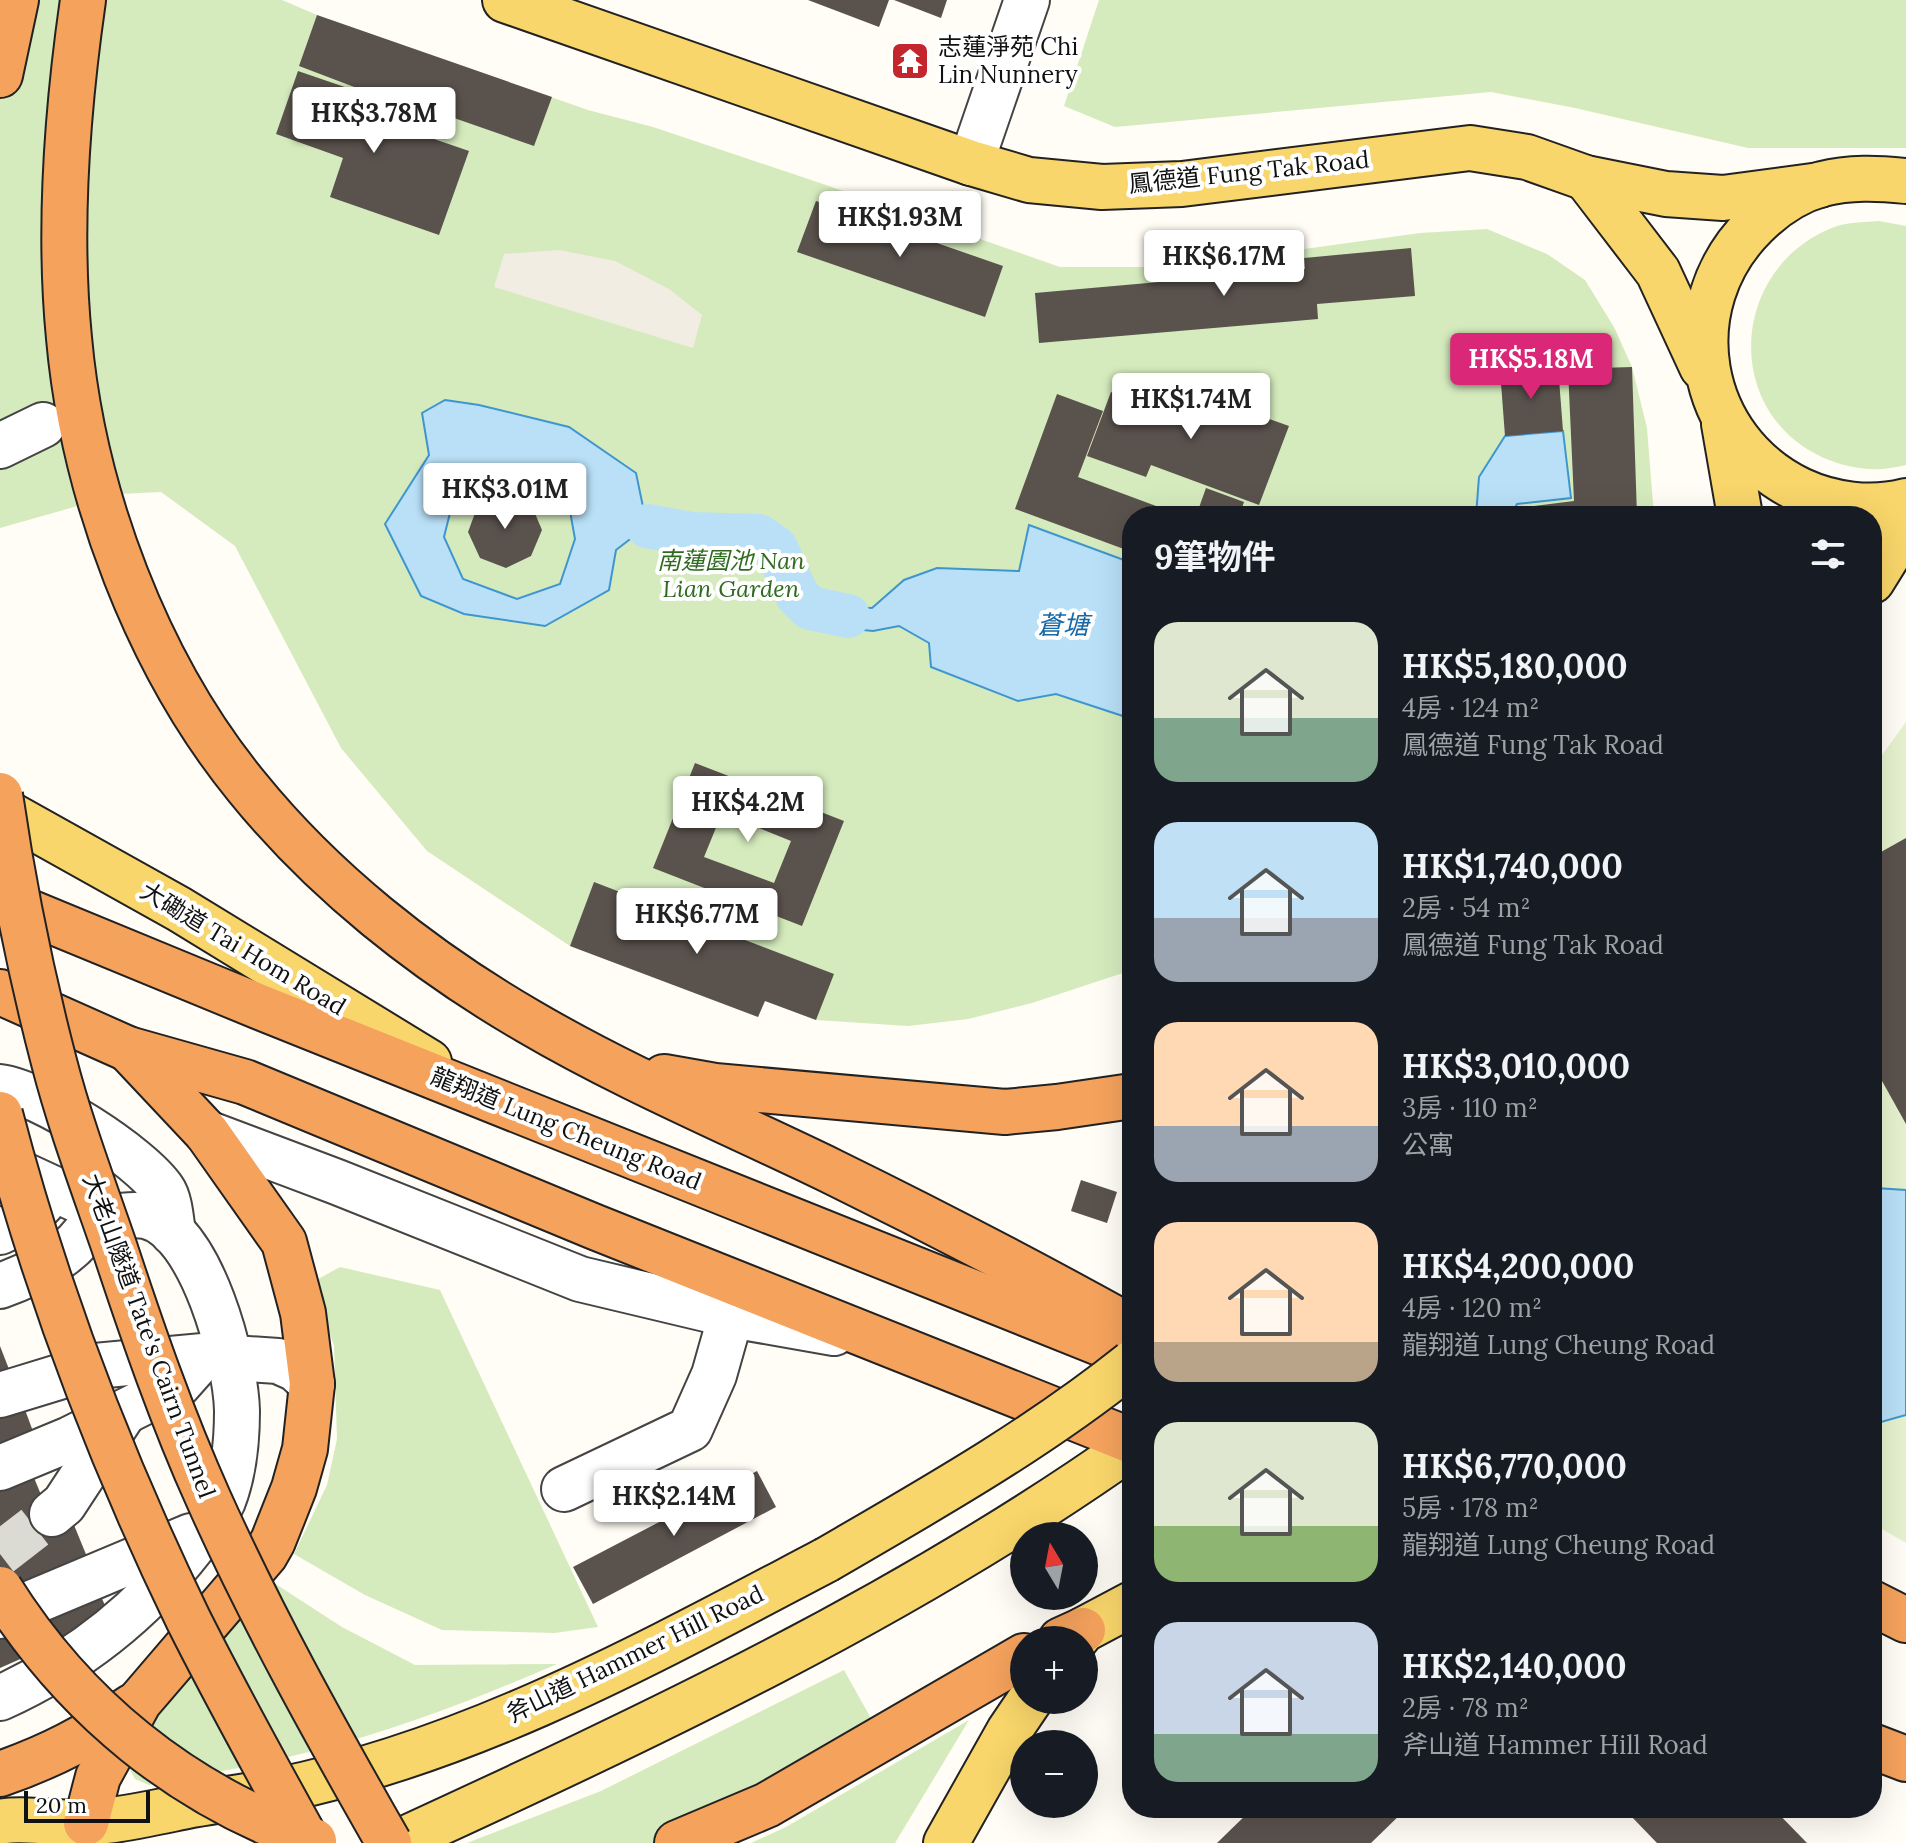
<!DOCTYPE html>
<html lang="zh-TW">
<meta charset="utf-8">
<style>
:root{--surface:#171b24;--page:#242831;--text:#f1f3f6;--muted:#9ea1a6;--accent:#db2777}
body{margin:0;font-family:Lora,"Noto Sans TC",serif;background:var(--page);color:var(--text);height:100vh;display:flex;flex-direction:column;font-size:30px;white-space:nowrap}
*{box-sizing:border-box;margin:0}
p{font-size:26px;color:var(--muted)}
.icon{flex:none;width:44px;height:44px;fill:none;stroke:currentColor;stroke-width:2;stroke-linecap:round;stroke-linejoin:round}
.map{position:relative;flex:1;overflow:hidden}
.details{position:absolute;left:1122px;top:506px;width:760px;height:1312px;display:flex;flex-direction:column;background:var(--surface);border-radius:32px;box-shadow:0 8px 32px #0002}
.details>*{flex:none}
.needle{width:52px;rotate:350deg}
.controls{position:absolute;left:1010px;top:1522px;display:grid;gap:16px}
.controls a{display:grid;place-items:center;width:88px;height:88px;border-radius:50%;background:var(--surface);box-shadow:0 8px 32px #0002;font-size:40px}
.scale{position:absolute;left:24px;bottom:20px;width:126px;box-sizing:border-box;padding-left:8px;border:4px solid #111;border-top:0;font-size:22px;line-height:28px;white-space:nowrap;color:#111;-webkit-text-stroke:6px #fff;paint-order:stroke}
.price{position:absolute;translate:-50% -68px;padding:0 18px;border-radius:8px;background:#fff;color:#222;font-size:26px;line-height:52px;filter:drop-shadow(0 2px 4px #0008)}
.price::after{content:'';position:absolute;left:50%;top:48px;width:24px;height:18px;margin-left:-12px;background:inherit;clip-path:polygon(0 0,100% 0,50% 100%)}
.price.current{background:var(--accent);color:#fff}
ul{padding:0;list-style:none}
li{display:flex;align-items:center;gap:24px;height:200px;padding:0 32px}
li span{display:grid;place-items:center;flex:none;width:224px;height:160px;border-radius:24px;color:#555}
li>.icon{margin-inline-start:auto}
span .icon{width:96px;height:96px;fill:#fffc;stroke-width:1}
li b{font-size:34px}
h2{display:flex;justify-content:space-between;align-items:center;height:96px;padding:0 32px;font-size:34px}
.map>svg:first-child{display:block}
.green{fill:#d5ebbd}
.pitch{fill:#e6f2cf}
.plaza{fill:#f1ede2}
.water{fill:#b9e0f7;stroke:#3f96cf;stroke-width:2;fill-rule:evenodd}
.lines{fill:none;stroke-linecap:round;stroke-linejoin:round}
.canal{stroke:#b9e0f7;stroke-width:44}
.building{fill:#5a524d;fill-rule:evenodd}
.minor-tunnel{stroke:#dbdad3;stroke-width:44;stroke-dasharray:44 22;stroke-linecap:butt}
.minor-casing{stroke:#444;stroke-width:48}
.major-casing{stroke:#222;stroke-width:48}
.highway-casing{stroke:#222;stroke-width:48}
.minor{stroke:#fff;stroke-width:44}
.major{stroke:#f9d66b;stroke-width:44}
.highway{stroke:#f5a25d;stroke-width:44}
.major-bridge-casing{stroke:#222;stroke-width:48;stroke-linecap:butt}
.highway-bridge-casing{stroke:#222;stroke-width:48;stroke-linecap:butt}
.major-bridge{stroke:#f9d66b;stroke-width:44}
.highway-bridge{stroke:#f5a25d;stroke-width:44}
.labels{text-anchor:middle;stroke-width:8;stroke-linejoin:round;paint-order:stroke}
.poi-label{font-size:24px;fill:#111;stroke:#fff;text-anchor:start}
.street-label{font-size:24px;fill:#111;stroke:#fff}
.park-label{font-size:24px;font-style:italic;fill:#2f6b1f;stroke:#fff}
.water-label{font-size:26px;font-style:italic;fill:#1768a6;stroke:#fff}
</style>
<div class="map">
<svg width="1906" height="1843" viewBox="0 0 1906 1843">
<rect width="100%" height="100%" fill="#fffdf5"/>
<!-- green -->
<g class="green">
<path d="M0 0H282L317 15 588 110 653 127 823 184 1060 267H1174L1420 233 1487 229 1547 254 1585 280 1614 327 1632 367 1647 428 1654 516H1132V970L1032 1003 968 1019 908 1026 816 1020 765 1001 758 1017 570 946 427 851 341 748 235 546 161 492 120 494 0 528Z"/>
<path d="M1099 0H1906V148H1748L1575 108 1491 92 1115 127 1064 106Z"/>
<path d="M1879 221 1906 226V465C1880 472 1854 470 1829 460 1720 417 1728 265 1837 226 1850 222 1866 222 1879 221Z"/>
<path d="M340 1267 440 1290 598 1627 554 1633 442 1630 365 1595 294 1554 327 1485 337 1439 334 1345 311 1283Z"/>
<path d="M271 1581 342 1627 415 1665 557 1664C478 1698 399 1729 316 1750 261 1765 204 1774 149 1785L135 1779 128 1766 132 1739 237 1624Z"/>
<path d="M844 1670 873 1722 723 1843H467L601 1791Z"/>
<path d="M969 1720 895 1843H751L786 1827Z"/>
</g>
<!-- pitch -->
<path class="pitch" d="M1906 722V1543L1872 1523V769Z"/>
<!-- plaza -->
<path class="plaza" d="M559 250 615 261 669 289 702 315 693 348 494 287 504 254Z"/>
<!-- water -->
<g class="water">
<path d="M445 400 479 405 569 427 636 473 647 526 616 550 609 590 545 626 464 614 421 596 385 524 429 455 422 413ZM490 469 545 484 568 500 575 539 560 584 517 599 463 579 444 537 455 493Z"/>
<path d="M1563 431 1571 498 1517 504 1511 516H1476L1479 477 1505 436Z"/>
<path d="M1029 525 1132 563V719L1056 694 1018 701 931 667 929 643 899 626 873 631 843 628 850 607 872 608 904 580 937 568 1019 571Z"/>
<path d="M1872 1181 1876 1188 1906 1190V1415L1874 1424Z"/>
</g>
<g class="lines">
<!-- canal -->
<path class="canal" d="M647 526 691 534 759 536 776 548 797 595 810 608 848 616"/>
</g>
<!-- building -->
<g class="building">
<path d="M808 0H889L879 27Z"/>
<path d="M894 0H947L941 18Z"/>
<path d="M317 15 552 97 534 146 371 89 370 93 299 66Z"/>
<path d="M298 71 371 96 364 115 469 151 439 235 330 197 343 158 276 134Z"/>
<path d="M816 201 1003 266 985 317 797 252Z"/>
<path d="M1411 248 1415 296 1317 304 1318 319 1039 343 1035 293 1305 269 1304 258Z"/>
<path d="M1558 366 1563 431 1505 436 1500 370Z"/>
<path d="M1632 367 1637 516H1514L1519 508 1574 501 1568 369Z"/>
<path d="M1169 383 1289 426 1259 505 1151 465 1146 477 1087 456 1111 392 1160 410Z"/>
<path d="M1057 394 1103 411 1078 477 1183 516H1132V552L1015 509Z"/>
<path d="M1206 488 1244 502 1239 516H1196Z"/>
<path d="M503 495 531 504 542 530 531 556 506 568 480 558 468 532 478 505Z"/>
<path d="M695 763 844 821 802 926 653 868ZM722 813 791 841 774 883 704 857Z"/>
<path d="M1906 838V1124L1872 1063V857Z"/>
<path d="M594 882 834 974 816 1020 765 1001 758 1017 570 946Z"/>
<path d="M1081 1180 1117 1192 1107 1223 1071 1211Z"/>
<path d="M1132 1199V1230L1122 1226Z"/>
<path d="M0 1346 12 1377 0 1382Z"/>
<path d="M15 1383 34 1434 0 1446V1389Z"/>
<path d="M26 1458 48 1512 0 1532V1468Z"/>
<path d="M757 1471 776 1507 593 1604 573 1567Z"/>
<path d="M67 1508 90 1564 0 1601V1536Z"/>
<path d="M92 1576 111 1619 0 1668V1615Z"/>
<path d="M1132 1772V1789L1124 1784Z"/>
<path d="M1253 1808H1407L1371 1843H1217Z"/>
<path d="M1635 1808H1773L1807 1843H1657L1629 1814Z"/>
</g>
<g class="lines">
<!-- minor-tunnel -->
<path class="minor-tunnel" d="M0 1554 52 1514"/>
<defs>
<g id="minor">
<path d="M971 163 1027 0"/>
<path d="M0 446 43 425"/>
<path d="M0 1087C40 1092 140 1156 163 1190 170 1200 171 1220 173 1233"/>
<path d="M207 1133 337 1182 580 1279 731 1315 834 1333"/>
<path d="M0 1164 80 1201 91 1211 92 1221C75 1255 35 1273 0 1286"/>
<path d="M0 1232C22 1222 39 1211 52 1190"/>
<path d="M0 1395 95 1366 203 1356 278 1361 296 1369 312 1384"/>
<path d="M0 1468 70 1439 178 1385 194 1367"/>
<path d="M564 1489 690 1429 714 1375 731 1315"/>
<path d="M52 1514 64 1504 123 1414"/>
<path d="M0 1616 191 1536"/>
<path d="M0 1698C77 1663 141 1613 193 1546 203 1532 216 1517 223 1501 234 1473 237 1441 237 1411 236 1362 202 1229 146 1216 129 1213 109 1218 92 1221"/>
</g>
<g id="major">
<path d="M505 0 971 163 1029 180 1102 187 1182 184 1470 148 1527 157 1586 178 1666 194 1723 198 1820 185"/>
<path d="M1586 178 1658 272 1702 367"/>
<path d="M1906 181C1877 178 1850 177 1822 184 1797 191 1773 207 1755 225 1673 306 1696 440 1800 490 1832 505 1871 510 1906 501"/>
<path d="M1724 424 1740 516"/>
<path d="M1872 581 1906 526"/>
<path d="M0 809 179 909 429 1062"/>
<path d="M1075 1640 1083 1630 1132 1604"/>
<path d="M0 1822C18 1817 62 1824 84 1823 120 1821 157 1812 192 1805 220 1800 248 1796 275 1791 471 1752 651 1652 826 1560"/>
<path d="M396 1843C650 1726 903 1608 1132 1446"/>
<path d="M946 1843 1009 1731 1030 1700"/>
</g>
<g id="highway">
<path d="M83 0C67 111 58 226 69 338 83 494 147 665 247 787 323 881 423 960 528 1021 625 1078 730 1122 831 1171 933 1221 1033 1273 1132 1328"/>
<path d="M0 75 16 0"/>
<path d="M0 900 260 1007 1132 1356"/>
<path d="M0 992 128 1049 245 1082 595 1227 1132 1441"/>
<path d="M664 1077 715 1086 1005 1112 1057 1107 1132 1096"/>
<path d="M1872 1603 1906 1620"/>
<path d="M1061 1640 1083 1630"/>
<path d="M1872 1746 1906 1759"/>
<path d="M0 1774C52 1756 87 1737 133 1706"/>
<path d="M86 1823 98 1777 139 1702 265 1555 273 1541 294 1488 305 1449 312 1384 303 1313 284 1242 207 1133 128 1049"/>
<path d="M677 1843 767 1805 1024 1656"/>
</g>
</defs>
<!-- minor casing -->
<use href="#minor" class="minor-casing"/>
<!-- major casing -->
<use href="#major" class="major-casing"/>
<!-- highway casing -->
<use href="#highway" class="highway-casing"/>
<!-- minor -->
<use href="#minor" class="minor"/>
<!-- major -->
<use href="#major" class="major"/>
<!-- highway -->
<use href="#highway" class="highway"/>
<defs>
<path id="major-bridge" d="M826 1560C931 1499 1037 1439 1132 1363"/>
<g id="highway-bridge">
<path d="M0 795C13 885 31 974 54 1062 70 1124 93 1185 114 1246 142 1331 172 1418 209 1500 262 1618 325 1731 389 1843"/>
<path d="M0 1114C45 1287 110 1458 188 1619 226 1695 267 1769 308 1843"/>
<path d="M0 1589C74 1707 182 1795 314 1841"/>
</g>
</defs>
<!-- major-bridge casing -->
<use href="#major-bridge" class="major-bridge-casing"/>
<!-- highway-bridge casing -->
<use href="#highway-bridge" class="highway-bridge-casing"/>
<!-- major-bridge -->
<use href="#major-bridge" class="major-bridge"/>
<!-- highway-bridge -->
<use href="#highway-bridge" class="highway-bridge"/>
</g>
<!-- icons -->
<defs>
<symbol id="temple-square" viewBox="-11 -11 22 22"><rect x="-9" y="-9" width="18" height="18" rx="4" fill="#c4262e" stroke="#fff"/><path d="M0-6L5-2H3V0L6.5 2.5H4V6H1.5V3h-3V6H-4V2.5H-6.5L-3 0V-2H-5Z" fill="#fff"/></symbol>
</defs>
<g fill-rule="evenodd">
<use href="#temple-square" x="888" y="39" width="44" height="44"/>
</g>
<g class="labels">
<!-- poi labels -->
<g class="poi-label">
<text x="938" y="55">志蓮淨苑 Chi<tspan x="938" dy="28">Lin Nunnery</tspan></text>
</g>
<!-- street labels -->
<g class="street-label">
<text transform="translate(1249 172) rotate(-6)" y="8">鳳德道 Fung Tak Road</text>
<text transform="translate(243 949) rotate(31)" y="8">大磡道 Tai Hom Road</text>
<text transform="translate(566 1129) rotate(22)" y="8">龍翔道 Lung Cheung Road</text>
<text transform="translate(149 1336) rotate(70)" y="8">大老山隧道 Tate's Cairn Tunnel</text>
<text transform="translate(635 1654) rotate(-26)" y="8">斧山道 Hammer Hill Road</text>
</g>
<!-- park labels -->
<g class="park-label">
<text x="731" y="569">南蓮園池 Nan<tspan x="731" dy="28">Lian Garden</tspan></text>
</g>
<!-- water labels -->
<g class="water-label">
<text x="1063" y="634">蒼塘</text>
</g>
</g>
</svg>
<div class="controls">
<a><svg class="needle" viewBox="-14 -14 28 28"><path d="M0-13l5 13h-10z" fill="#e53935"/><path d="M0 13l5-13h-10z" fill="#9ea1a6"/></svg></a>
<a>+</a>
<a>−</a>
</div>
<div class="scale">20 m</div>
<b class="price" style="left:374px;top:155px">HK$3.78M</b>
<b class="price" style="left:900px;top:259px">HK$1.93M</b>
<b class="price" style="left:1224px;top:298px">HK$6.17M</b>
<b class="price current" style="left:1531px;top:401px">HK$5.18M</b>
<b class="price" style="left:1191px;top:441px">HK$1.74M</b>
<b class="price" style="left:505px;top:531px">HK$3.01M</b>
<b class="price" style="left:748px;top:844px">HK$4.2M</b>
<b class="price" style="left:697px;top:956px">HK$6.77M</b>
<b class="price" style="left:674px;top:1538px">HK$2.14M</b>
<section class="details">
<h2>9筆物件<svg class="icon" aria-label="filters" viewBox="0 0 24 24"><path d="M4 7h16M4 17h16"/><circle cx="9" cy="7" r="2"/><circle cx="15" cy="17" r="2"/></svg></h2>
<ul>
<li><span style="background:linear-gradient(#dfe7d0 60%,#7fa58c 0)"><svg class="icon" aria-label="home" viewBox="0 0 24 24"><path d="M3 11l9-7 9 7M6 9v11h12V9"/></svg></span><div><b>HK$5,180,000</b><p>4房 · 124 m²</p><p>鳳德道 Fung Tak Road</p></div></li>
<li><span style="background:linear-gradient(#bfe0f5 60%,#9aa5b1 0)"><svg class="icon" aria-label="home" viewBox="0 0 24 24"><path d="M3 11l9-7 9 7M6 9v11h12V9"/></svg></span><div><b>HK$1,740,000</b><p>2房 · 54 m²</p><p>鳳德道 Fung Tak Road</p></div></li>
<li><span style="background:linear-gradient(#ffd9b3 65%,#9aa5b1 0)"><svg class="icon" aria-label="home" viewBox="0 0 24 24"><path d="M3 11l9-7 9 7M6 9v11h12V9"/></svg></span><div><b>HK$3,010,000</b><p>3房 · 110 m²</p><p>公寓</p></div></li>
<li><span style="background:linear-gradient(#ffd9b3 75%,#b9a48a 0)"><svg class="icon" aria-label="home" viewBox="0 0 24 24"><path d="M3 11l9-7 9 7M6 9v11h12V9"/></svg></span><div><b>HK$4,200,000</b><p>4房 · 120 m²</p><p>龍翔道 Lung Cheung Road</p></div></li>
<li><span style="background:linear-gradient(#dfe7d0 65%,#8fb573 0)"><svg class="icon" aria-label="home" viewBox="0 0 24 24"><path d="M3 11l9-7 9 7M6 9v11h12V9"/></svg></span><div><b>HK$6,770,000</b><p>5房 · 178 m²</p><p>龍翔道 Lung Cheung Road</p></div></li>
<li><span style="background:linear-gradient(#c9d6e8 70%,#7fa58c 0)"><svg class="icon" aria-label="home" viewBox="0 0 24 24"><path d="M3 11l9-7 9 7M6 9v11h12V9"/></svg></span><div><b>HK$2,140,000</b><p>2房 · 78 m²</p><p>斧山道 Hammer Hill Road</p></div></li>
</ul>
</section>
</div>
